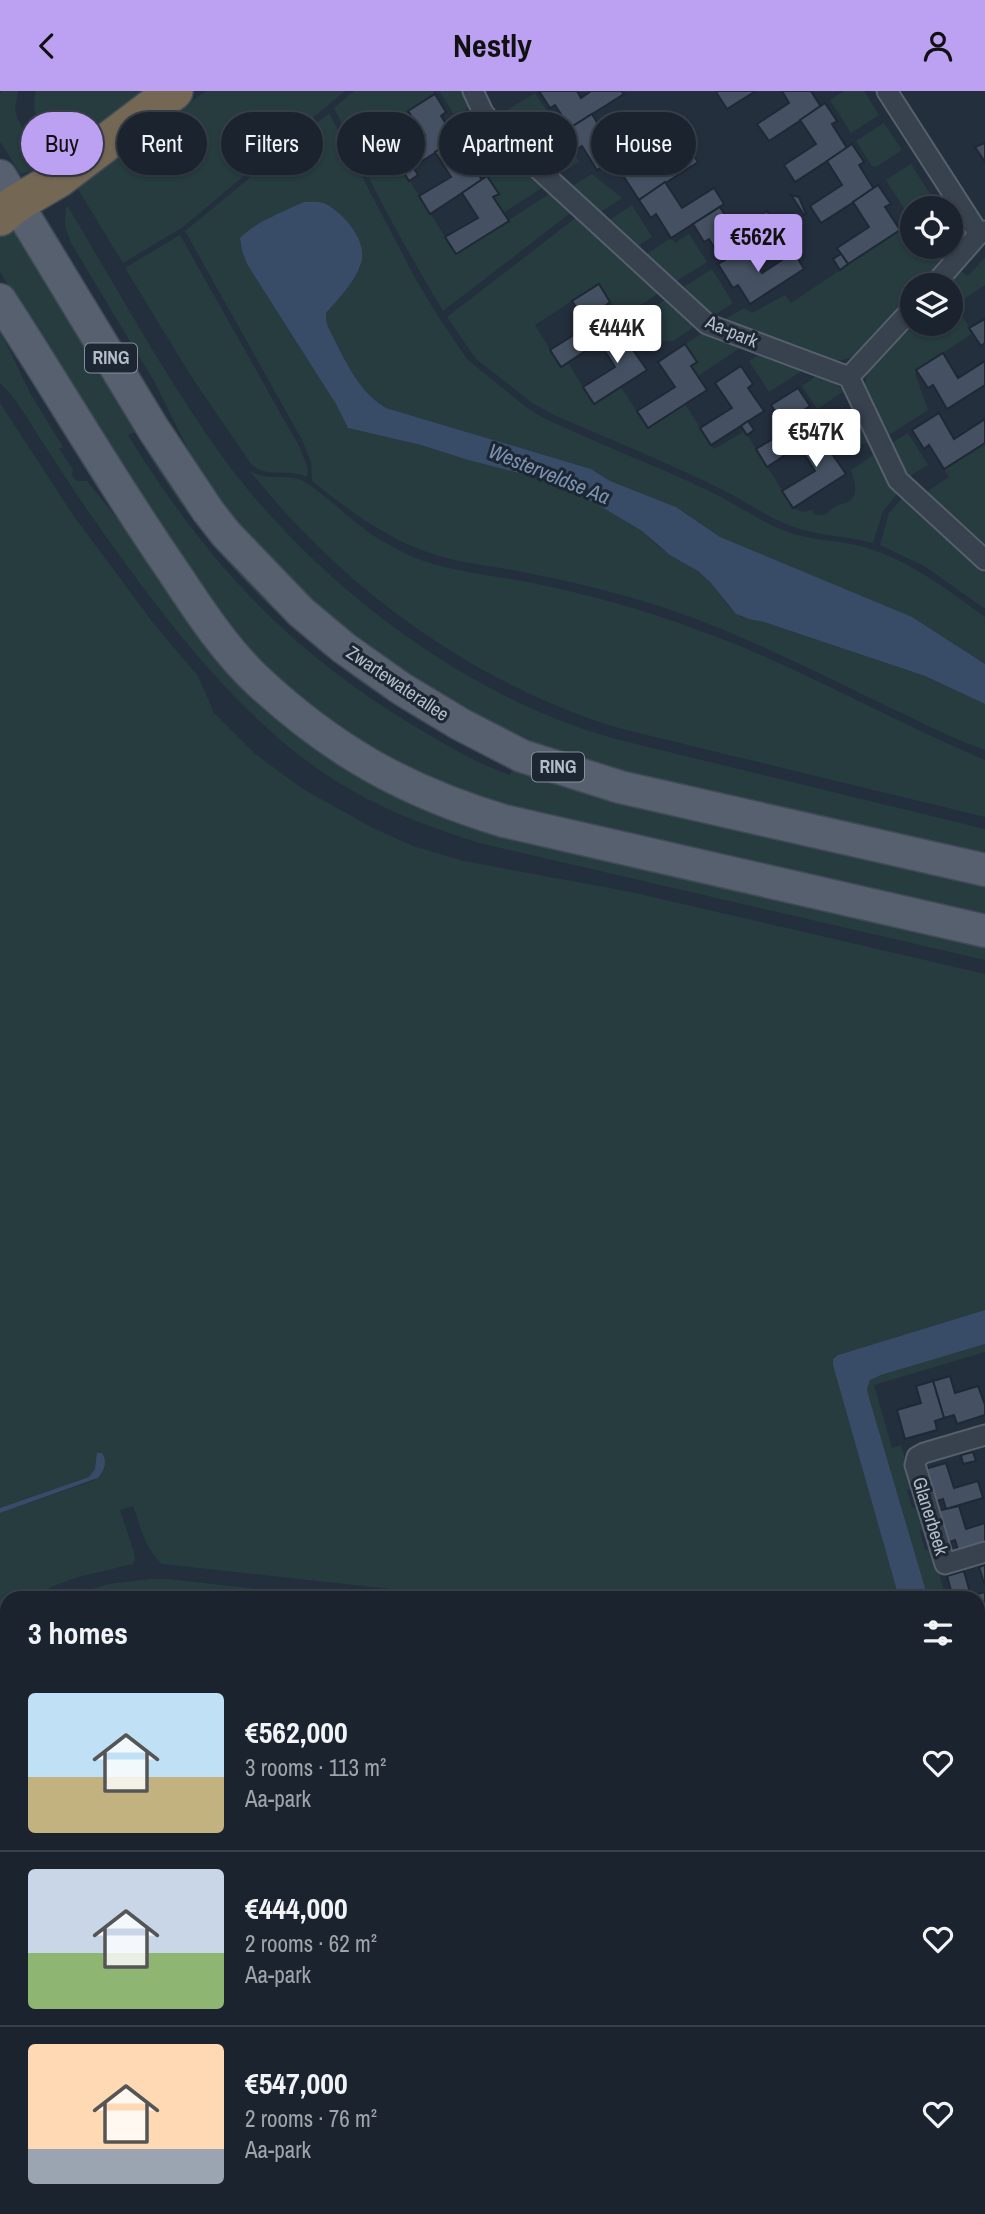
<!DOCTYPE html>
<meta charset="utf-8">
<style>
:root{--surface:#1b232e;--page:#282f3a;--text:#f1f3f6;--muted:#a0a4aa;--line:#39404a;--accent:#bca0f2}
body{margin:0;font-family:"Archivo Narrow",sans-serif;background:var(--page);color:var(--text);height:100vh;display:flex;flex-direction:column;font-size:26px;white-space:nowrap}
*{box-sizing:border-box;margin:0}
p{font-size:23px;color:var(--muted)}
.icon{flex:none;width:38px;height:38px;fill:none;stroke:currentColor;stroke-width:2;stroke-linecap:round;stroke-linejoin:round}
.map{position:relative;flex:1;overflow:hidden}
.panel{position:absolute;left:0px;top:1500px;width:985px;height:625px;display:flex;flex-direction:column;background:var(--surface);border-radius:21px 21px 0 0;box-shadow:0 2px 5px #0004,0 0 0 2px var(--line)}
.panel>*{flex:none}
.banner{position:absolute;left:21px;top:21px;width:943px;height:63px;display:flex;gap:14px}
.tools{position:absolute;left:900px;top:105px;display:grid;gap:14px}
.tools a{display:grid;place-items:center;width:63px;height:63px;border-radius:50%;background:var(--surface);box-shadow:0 2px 5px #0004,0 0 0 2px var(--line);font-size:35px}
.price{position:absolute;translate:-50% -60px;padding:0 16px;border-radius:7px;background:#fff;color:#222;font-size:23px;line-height:46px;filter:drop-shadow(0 2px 4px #0008)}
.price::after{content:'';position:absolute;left:50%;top:42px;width:21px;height:16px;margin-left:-10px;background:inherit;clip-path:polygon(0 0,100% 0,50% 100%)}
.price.selected{background:var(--accent);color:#111}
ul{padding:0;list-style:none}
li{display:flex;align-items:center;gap:21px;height:175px;padding:0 28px}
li+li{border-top:2px solid var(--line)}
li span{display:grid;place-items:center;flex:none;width:196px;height:140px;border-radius:7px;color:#555}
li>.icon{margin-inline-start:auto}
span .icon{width:84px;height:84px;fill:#fffc;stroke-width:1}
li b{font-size:30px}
h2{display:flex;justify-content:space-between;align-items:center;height:84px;padding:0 28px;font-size:30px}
.chip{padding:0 24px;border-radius:32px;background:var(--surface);box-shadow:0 2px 5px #0004,0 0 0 2px var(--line);font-size:24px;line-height:63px}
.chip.selected{background:var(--accent);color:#111}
header{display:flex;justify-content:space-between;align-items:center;height:91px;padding:0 28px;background:var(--accent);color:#111;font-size:32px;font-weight:700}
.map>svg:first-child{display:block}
.green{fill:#263c3f;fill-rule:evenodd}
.water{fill:#394c67}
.building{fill:#455162;stroke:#1f2835;stroke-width:2}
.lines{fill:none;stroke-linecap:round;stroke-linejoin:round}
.minor-casing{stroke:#565f6c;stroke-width:23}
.primary-casing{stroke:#414a57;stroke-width:35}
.motorway-casing{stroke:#434c59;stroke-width:40}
.minor{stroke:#38414e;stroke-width:19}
.primary{stroke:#56606e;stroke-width:32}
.motorway{stroke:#746855;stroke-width:37}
.labels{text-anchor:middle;stroke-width:6;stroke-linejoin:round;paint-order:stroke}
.shield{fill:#1d2633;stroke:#878f9c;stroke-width:2}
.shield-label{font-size:18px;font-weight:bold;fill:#b4bcc9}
.street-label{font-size:19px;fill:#b4bcc9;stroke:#1d2633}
.water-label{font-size:21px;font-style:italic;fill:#7c92b1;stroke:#1d2633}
</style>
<header><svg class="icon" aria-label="back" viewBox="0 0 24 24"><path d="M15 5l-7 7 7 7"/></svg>Nestly<svg class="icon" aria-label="person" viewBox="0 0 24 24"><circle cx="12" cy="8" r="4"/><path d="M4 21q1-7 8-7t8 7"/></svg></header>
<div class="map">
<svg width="985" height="2123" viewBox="0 0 985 2123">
<rect width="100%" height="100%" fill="#242f3e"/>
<!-- green -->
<g class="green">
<path d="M2 0H18L15 18 17 27 44 77 20 83 0 50V2Z"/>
<path d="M36 0H152L59 68C47 46 28 26 36 0Z"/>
<path d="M206 0H345L183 136 123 172 76 95 84 87Z"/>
<path d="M354 0H433L435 3 378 40 456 163 552 101 573 120 443 220C403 154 367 86 334 17Z"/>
<path d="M439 0H464L471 15 455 25Z"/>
<path d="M844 0H864L879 24 851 42 830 9Z"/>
<path d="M535 2 557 35 526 55 496 26Z"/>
<path d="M329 22 414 185 439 227 467 268 527 317 542 326C595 352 650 372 703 397 732 410 758 430 788 441 810 449 833 449 856 454 906 466 945 497 985 526V573L912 527 720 446 676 416 610 390 591 378 386 317C356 299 344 266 328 236L326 229V222L355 185 362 165 348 132 325 112 314 111 269 127 240 151 247 173 295 246 336 313 348 337 421 354 468 369 538 387 562 396 595 412 642 440 658 455 698 480 710 491 730 517 741 526 764 531 925 585 985 613V659C953 648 923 632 893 618 826 586 760 552 691 526 636 506 579 492 522 481 489 474 455 472 424 460 383 445 346 417 312 390L311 371 302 349 185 140Z"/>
<path d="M480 31 500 54 482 67 466 41Z"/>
<path d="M884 32 902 59 876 76 872 75 856 50Z"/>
<path d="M561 43 579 71 558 84 533 61Z"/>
<path d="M515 67 545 95 503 122 493 106 499 103 487 85Z"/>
<path d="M911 73 932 106 907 122 886 89Z"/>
<path d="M592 83 622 107 599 122 571 96Z"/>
<path d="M632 114 652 146 636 156 608 130Z"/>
<path d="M66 116H68C119 200 166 288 224 368 317 494 471 611 624 650L985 738V765L633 685 559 663 498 638 460 618 337 536 230 426 201 384 154 290 71 152 65 135Z"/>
<path d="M578 125 661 201 620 227 598 193 535 234 561 276 568 272 594 313 621 296 648 337 685 313 714 358 745 340 793 417 803 421 812 419 815 424C828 425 827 421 836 415 840 413 844 413 848 411 860 403 854 391 851 379L875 363 888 390 898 402 883 420 873 452C847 445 819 445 794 436 766 426 743 408 717 396 664 370 609 348 554 324L531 311 476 268 447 226Z"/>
<path d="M912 131V156H947L953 161 922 194H912V206L862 260C849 269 840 271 825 268L722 230 744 217 752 222 785 204 791 212Z"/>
<path d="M12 134 134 328 425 627 985 791V827L508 718 456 701 357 653 279 591 238 548 125 386 0 181V144ZM135 341C153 371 171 401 193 429 277 539 387 621 512 678L510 684C473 671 439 650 406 630 283 554 204 467 128 344Z"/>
<path d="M689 143 707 171 675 191 645 164 671 147 675 152Z"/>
<path d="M180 144 300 357 308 378 307 386C289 377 267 388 251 373L191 285 125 177Z"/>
<path d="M985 166V194L955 214 973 242 917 279 915 282 928 319 886 346 865 299C862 275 897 247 912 230V233H950V194H945L959 179 968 185Z"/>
<path d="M712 178 733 212 713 225 682 197Z"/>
<path d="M668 207 697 234 673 250H645L632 230Z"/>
<path d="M0 239 30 302 63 356 59 358 73 378 72 385 77 390H87L148 466 328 663 985 852V869L483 753C437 739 393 723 351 699 243 637 161 523 90 423 74 400 59 376 43 352 30 332 18 309 0 292Z"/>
<path d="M706 240 743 255 698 285 691 275 697 271 685 253Z"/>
<path d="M762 262 805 278 769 301 749 270Z"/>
<path d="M819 283 832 290 844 300 817 318 802 295Z"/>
<path d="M0 312 73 424 154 533 198 585 214 622 255 663 303 698 371 736 413 755 464 770 631 801 985 883V1219L838 1264 833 1268V1274L899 1507H473L162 1473C144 1457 141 1436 133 1415L120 1419 134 1461 135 1468 133 1473 78 1486 56 1494 29 1507H7V1521L0 1525V1422L95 1389 102 1383 96 1375 93 1383 89 1386 0 1417Z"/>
<path d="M855 318 869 352 842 355 828 335Z"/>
<path d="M908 342 928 374 908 386 889 354Z"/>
<path d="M985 352V457L925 402 949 386 944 378Z"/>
<path d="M249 379C266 392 287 381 305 391 324 403 341 420 359 434 375 447 394 457 413 466 453 482 496 484 537 493 591 504 644 519 695 538 795 573 887 628 985 669V726L626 639C513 608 392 532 310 447 288 426 269 403 249 379Z"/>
<path d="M903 406 985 482V518L926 476 880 454 889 422Z"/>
<path d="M985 1253V1261L874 1294 892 1357 901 1354 914 1397 907 1399 912 1417 919 1416 926 1438 920 1440 925 1459 932 1457 946 1507H928L870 1310 867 1299 870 1289 881 1284Z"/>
<path d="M150 1488H168L334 1507H64L108 1493Z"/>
<path d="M7 1538V2118H971L972 2123H0V1542Z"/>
<path d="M978 1807 985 1884V1984L978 1897Z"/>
</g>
<!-- water -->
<g class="water">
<path d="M304 111C311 111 320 110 326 113 344 123 368 150 361 172 355 191 339 207 326 222V229L328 236C344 266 356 299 386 317L591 378 610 390 676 416 720 446 912 526 985 573V613L925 585 764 531 749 528 736 523 710 491 698 480 670 464 642 440 595 412 562 396 538 387 468 369 421 354 348 337 336 313 247 173 242 160 240 147C257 130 283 121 304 111Z"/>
<path d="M985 1219V1253L881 1284 870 1289 867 1299 870 1310 928 1507H899L833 1274V1268L838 1264Z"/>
<path d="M97 1362H102C108 1371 104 1379 98 1387L0 1422V1417L89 1386 95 1378Z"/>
<path d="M978 1897 985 1984V2123H972L971 2118H978Z"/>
</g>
<!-- building -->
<g class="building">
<path d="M539 0H577L581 7 591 0H621L624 3 570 37 555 14 550 17Z"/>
<path d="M718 0H756L727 18 716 1Z"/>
<path d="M782 0H811L821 16 769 50 757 33 789 12Z"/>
<path d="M435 3 446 21 441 25 456 48 404 82 393 64 425 44 408 20Z"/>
<path d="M825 12 837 30 832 33 847 57 795 91 784 74 816 53 800 29Z"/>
<path d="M592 23 607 48 639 27 650 44 597 79 582 55 577 58 565 40Z"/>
<path d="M461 44 473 62 467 66 482 89 430 123 419 105 451 86 435 61Z"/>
<path d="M639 51 649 66 656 62 662 71 687 55 698 71 639 109 613 69Z"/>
<path d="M985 52V71L975 56Z"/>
<path d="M852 53 864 71 859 74 874 98 821 132 810 115 842 94 827 70Z"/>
<path d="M413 76 418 84 409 90 404 82Z"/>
<path d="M487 85 499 103 493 106 509 130 456 163 445 146 478 127 462 102Z"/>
<path d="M665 91 682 117 714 97 724 113 671 147 656 123 651 127 639 109Z"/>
<path d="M878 94 891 113 885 116 900 139 848 173 837 157 869 136 853 111Z"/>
<path d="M791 104 799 106 806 123 804 124Z"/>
<path d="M720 116 735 140 767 120 778 137 724 172 709 148 704 151 693 133Z"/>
<path d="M746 157 762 182 794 161 804 178 750 213 738 194 733 197 718 173Z"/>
<path d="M841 163 848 173 840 179 833 168Z"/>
<path d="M599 193 610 211 605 215 619 238 561 276 550 259 588 235 572 210Z"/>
<path d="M985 228V252L981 255 969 237Z"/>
<path d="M625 234 636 252 631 256 647 279 594 313 583 296 615 276 599 251Z"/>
<path d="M685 253 697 271 691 275 707 299 648 337 637 320 675 296 658 271Z"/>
<path d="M943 262 958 287 985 270V294L947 318 933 294 928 297 916 279Z"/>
<path d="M741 275 753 293 748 297 764 320 711 354 700 337 732 317 715 292Z"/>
<path d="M798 297 810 315 804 319 819 342 767 376 756 358 788 339 771 314Z"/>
<path d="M939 322 954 348 985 328V352L944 378 929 354 924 358 912 339Z"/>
<path d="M748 330 754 339 747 344 741 335Z"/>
<path d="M824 338 836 357 830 360 846 383 793 417 782 400 815 380 799 355Z"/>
<path d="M950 1285 955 1302 978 1295 985 1314V1324L957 1333 954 1324 944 1327 933 1290Z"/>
<path d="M933 1290 944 1327 935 1330 937 1339 905 1348 897 1319 921 1312 916 1295Z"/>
<path d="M973 1361 976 1370 963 1373 961 1364Z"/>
<path d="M946 1372 954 1397 978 1390 983 1407 946 1418 943 1408 934 1411 925 1378Z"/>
<path d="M959 1415 966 1438 985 1432V1451L958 1459 955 1449 947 1452 937 1420Z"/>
<path d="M985 1474V1491L984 1492 979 1476Z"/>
<path d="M964 1480 971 1505 985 1501V1524L978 1526V1507H953L947 1485Z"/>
</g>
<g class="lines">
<defs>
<g id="minor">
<path d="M473 0 483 21 497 40 707 233 849 286 898 389 985 469"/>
<path d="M887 0 979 143"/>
<path d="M934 194 979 143 985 140"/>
<path d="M849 286 912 218"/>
<path d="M985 1344 924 1362 917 1366 915 1374 945 1473 985 1461"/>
</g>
<g id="primary">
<path d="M0 85 154 339 208 420 226 443 301 521 344 557 402 598 460 633 522 665 620 696 985 779"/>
<path d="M0 209C58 298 111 390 171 477 197 516 223 557 258 590 333 660 407 701 504 730L985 840"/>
</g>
<path id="motorway" d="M0 126 17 112 58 88 174 0"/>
</defs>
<!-- minor casing -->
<use href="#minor" class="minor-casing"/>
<!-- primary casing -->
<use href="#primary" class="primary-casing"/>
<!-- motorway casing -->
<use href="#motorway" class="motorway-casing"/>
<!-- minor -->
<use href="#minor" class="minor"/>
<!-- primary -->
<use href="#primary" class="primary"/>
<!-- motorway -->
<use href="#motorway" class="motorway"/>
</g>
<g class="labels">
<!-- shield labels -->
<g class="shield">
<rect x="85" y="252.5" width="52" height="29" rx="5"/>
<rect x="532" y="661.5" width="52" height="29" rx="5"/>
</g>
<g class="shield-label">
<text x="111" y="273">RING</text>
<text x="558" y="682">RING</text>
</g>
<!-- street labels -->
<g class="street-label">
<text transform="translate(732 240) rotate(23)" y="7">Aa-park</text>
<text transform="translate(398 592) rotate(34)" y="7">Zwartewaterallee</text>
<text transform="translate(931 1425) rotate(73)" y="7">Glanerbeek</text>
</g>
<!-- water labels -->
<g class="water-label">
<text transform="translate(549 383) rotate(22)" y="7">Westerveldse Aa</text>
</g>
</g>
</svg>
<div class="tools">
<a><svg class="icon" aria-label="locate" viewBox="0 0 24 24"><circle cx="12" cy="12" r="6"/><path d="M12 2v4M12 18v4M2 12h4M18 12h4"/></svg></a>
<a><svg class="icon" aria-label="layers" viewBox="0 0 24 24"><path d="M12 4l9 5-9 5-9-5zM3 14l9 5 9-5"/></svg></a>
</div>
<b class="price selected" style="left:758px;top:183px">€562K</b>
<b class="price" style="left:617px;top:274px">€444K</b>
<b class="price" style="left:816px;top:378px">€547K</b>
<div class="banner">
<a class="chip selected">Buy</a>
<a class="chip">Rent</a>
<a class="chip">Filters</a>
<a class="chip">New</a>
<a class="chip">Apartment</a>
<a class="chip">House</a>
</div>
<section class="panel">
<h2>3 homes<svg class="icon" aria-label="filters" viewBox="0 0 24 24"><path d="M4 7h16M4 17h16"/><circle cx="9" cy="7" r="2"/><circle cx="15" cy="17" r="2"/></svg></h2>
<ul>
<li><span style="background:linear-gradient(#bfe0f5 60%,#c2b280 0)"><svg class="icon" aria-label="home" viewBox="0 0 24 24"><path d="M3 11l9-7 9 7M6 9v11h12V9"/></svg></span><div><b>€562,000</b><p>3 rooms · 113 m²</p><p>Aa-park</p></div><svg class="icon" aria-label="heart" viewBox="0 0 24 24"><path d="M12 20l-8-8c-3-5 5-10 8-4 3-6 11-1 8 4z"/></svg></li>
<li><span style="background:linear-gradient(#c9d6e8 60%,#8fb573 0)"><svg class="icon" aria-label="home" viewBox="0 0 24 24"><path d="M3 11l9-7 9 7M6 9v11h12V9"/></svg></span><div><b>€444,000</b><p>2 rooms · 62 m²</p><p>Aa-park</p></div><svg class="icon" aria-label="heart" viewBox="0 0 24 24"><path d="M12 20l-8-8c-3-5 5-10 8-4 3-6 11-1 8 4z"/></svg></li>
<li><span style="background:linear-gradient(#ffd9b3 75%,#9aa5b1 0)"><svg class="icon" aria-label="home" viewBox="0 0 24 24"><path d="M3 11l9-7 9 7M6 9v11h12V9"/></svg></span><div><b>€547,000</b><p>2 rooms · 76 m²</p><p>Aa-park</p></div><svg class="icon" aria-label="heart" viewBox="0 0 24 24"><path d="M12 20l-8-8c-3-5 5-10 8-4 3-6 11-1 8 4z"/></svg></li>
</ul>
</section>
</div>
